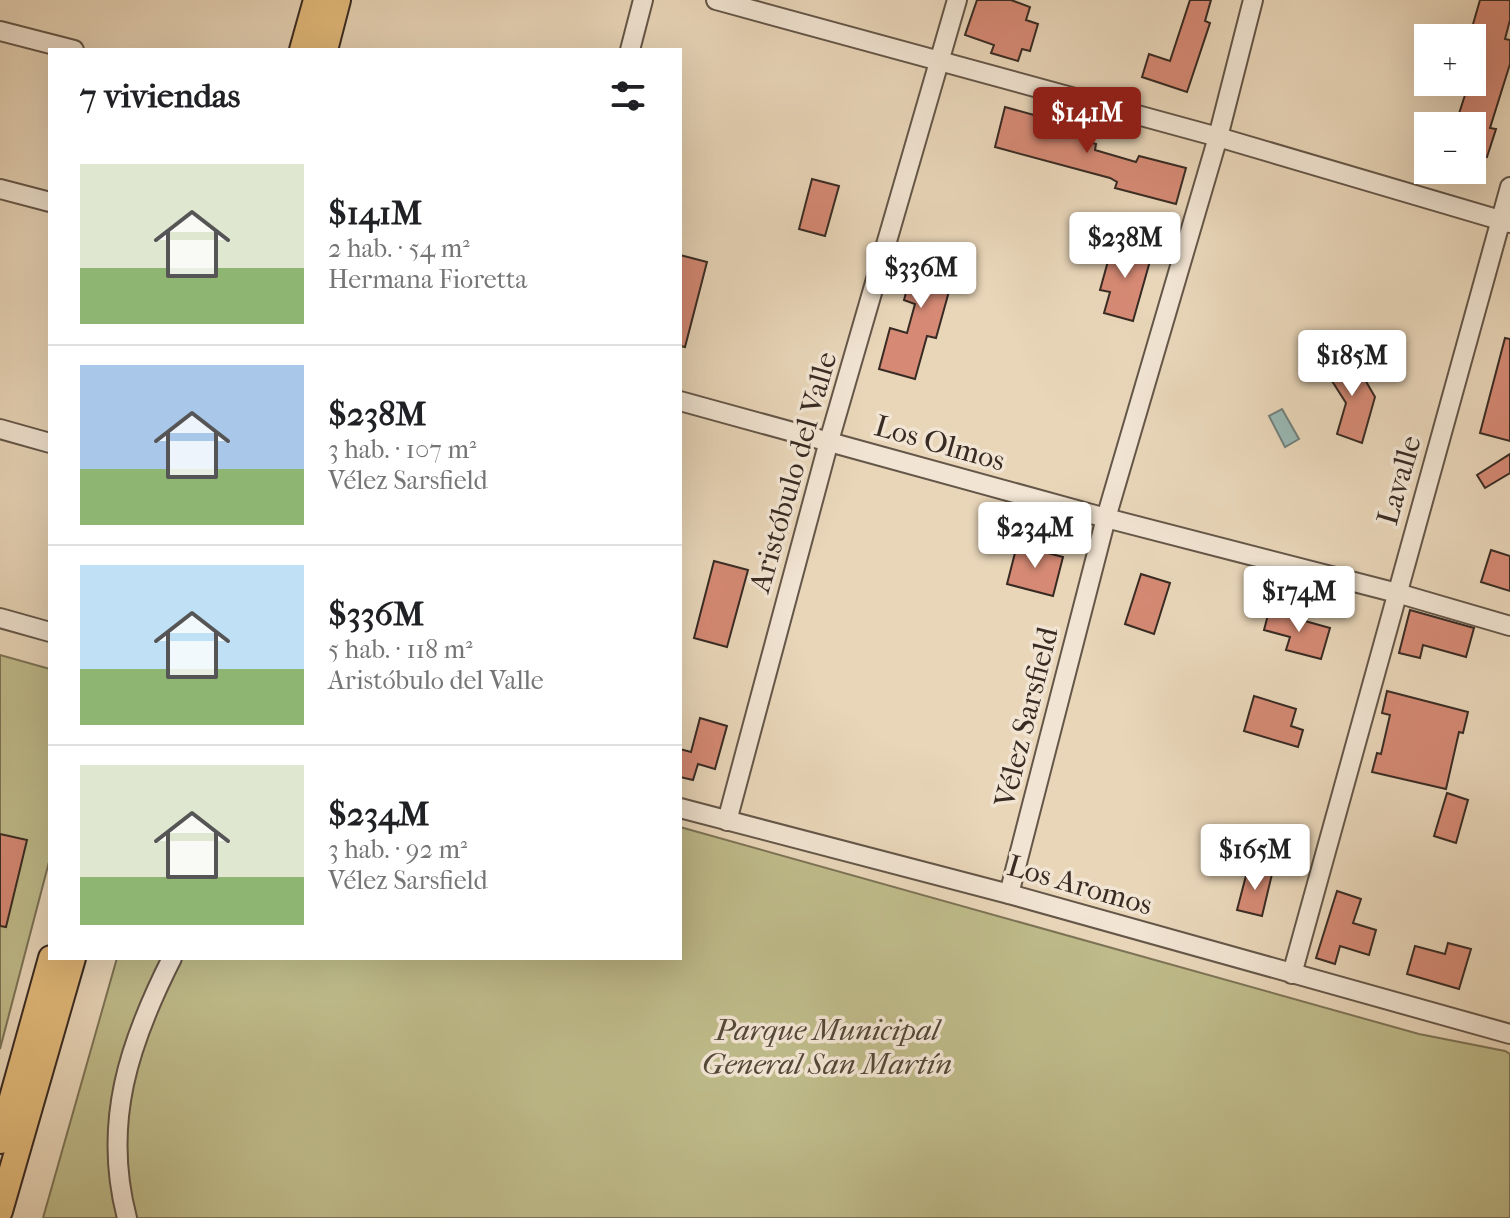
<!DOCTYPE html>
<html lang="es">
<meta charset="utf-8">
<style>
:root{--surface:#fff;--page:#f6f6f6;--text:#202124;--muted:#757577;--line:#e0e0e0;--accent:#8f2418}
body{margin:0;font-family:"IM FELL French Canon",serif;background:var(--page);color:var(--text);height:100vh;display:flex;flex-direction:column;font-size:30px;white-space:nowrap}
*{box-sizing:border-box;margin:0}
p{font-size:26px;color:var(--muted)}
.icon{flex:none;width:44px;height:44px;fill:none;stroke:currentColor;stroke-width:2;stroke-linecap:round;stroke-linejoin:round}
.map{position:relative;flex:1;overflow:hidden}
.drawer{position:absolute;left:48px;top:48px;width:634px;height:912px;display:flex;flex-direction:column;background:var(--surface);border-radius:0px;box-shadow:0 8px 32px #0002}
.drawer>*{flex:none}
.tools{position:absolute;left:1414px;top:24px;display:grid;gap:16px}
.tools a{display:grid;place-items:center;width:72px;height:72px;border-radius:0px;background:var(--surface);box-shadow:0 8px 32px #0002;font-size:40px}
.price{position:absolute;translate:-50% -68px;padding:0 18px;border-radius:8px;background:#fff;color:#222;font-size:26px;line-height:52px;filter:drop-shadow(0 2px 4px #0008)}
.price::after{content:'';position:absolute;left:50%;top:48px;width:24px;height:18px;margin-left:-12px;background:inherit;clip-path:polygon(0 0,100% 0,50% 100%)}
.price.active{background:var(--accent);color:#fff}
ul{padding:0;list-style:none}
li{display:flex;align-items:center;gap:24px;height:200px;padding:0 32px}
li+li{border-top:2px solid var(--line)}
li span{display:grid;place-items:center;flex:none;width:224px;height:160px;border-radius:0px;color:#555}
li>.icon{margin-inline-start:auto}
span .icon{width:96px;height:96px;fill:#fffc;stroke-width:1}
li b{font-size:34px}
h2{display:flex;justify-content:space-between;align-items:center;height:96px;padding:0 32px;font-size:34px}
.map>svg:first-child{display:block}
.green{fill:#bfbb8a;stroke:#7c7356;stroke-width:2}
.water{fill:#99b8b5;stroke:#72807b;stroke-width:2}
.building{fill:#d68a75;stroke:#382b23;stroke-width:2}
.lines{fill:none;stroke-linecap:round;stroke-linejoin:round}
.minor-casing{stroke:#645648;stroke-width:22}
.major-casing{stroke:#382b23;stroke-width:28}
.minor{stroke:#f1e4d2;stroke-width:18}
.major{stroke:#e4bb7c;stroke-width:24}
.labels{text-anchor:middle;stroke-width:7;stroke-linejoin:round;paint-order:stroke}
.street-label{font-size:30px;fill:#382b23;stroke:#f1e4d2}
.park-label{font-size:30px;font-style:italic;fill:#534838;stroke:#f1e4d2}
</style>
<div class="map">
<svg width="1510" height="1218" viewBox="0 0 1510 1218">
<rect width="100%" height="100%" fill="#e9d6b9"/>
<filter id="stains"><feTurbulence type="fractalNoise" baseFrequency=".0025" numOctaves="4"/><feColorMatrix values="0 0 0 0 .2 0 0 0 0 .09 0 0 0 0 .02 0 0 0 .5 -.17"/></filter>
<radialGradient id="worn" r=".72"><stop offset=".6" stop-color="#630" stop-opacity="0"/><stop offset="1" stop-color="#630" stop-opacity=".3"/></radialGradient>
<!-- green -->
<g class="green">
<path d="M0 655 50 669V858L0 1049Z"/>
<path d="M680 827 1419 1034 1505 1051 1510 1054V1218H43L117 958H680Z"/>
</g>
<!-- water -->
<path class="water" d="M1282 409 1299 439 1285 447 1269 416Z"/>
<!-- building -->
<g class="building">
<path d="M977 0H1011L1030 7 1026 20 1038 24 1030 51 1022 49 1018 61 991 53 994 45 965 35Z"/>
<path d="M1190 0H1211L1205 21 1210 23 1187 92 1142 77 1149 54 1170 61Z"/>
<path d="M1480 0H1510V20L1505 39 1510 40V64L1490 128 1496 129 1487 157 1472 152V126H1455L1465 95 1436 85 1437 82H1472V38H1469Z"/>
<path d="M1005 107 1088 130 1085 141 1096 144 1095 150 1136 162 1139 156 1186 168 1176 204 1115 188 1117 182 1110 178 995 147Z"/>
<path d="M812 179 839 186 825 236 799 229Z"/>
<path d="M1113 243 1152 254 1133 321 1104 313 1110 292 1100 290Z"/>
<path d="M914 247 966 262 961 280 953 277 936 338 927 336 915 379 879 369 890 328 907 333 915 304 904 300 912 270 908 269Z"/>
<path d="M680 255 707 262 685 347 680 346Z"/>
<path d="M1505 338 1510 339V441L1480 433Z"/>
<path d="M1350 354 1375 397 1362 443 1337 434 1346 403 1325 370Z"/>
<path d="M1510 454V473L1485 488 1477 475Z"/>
<path d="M1017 545 1063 557 1053 596 1007 584Z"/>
<path d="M1491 550 1510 556V591L1481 582Z"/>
<path d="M714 561 748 570 727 647 694 638Z"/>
<path d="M1141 574 1170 583 1154 634 1125 624Z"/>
<path d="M1410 610 1474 628 1466 657 1423 645 1420 658 1399 653Z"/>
<path d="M1269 611 1330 628 1321 659 1286 650 1290 637 1264 630Z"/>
<path d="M1387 691 1468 712 1463 733 1459 732 1446 789 1372 772 1377 753 1381 754 1390 715 1382 713Z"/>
<path d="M1254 696 1296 709 1291 726 1303 730 1298 747 1244 731Z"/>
<path d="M700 718 727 726 715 769 698 764 693 780 680 777V749L691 752Z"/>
<path d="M1447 793 1468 800 1456 843 1434 836Z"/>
<path d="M0 834 27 840 6 927 0 926Z"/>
<path d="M1248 868 1272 874 1262 916 1237 910Z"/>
<path d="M1337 891 1361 899 1353 923 1376 930 1369 955 1340 946 1335 964 1316 958Z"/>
<path d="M1448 943 1471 949 1459 989 1407 974 1415 946 1445 954Z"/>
</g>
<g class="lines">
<defs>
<g id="minor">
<path d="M716 0 1218 137 1510 223"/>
<path d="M0 31 74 50"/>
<path d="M630 50 643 0"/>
<path d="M0 189 50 202"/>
<path d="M680 401 1106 518 1397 593 1510 626"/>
<path d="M0 429 50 443"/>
<path d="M0 618 50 632"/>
<path d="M680 808 1009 894 1510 1034"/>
<path d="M727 821 829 441 957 0"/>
<path d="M1009 894 1106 518 1218 137 1253 0"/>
<path d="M1292 974 1510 187"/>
<path d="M127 1218C102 1123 129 1043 172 958"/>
</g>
<g id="major">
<path d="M302 50 316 0"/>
<path d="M325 50 338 0"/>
<path d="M0 1141 51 958"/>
<path d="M0 1211 73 958"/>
</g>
</defs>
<!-- minor casing -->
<use href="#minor" class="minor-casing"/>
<!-- major casing -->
<use href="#major" class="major-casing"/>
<!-- minor -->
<use href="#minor" class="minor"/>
<!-- major -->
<use href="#major" class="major"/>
</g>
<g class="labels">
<!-- street labels -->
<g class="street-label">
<text transform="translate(940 443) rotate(16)" y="10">Los Olmos</text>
<text transform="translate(793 472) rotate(-74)" y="10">Aristóbulo del Valle</text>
<text transform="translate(1399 480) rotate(-74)" y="10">Lavalle</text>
<text transform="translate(1026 717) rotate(-76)" y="10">Vélez Sarsfield</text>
<text transform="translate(1080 885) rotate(16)" y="10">Los Aromos</text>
</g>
<!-- park labels -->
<g class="park-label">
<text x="827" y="1040">Parque Municipal<tspan x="827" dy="34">General San Martín</tspan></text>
</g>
</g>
<rect width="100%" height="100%" filter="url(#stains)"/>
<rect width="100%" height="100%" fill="url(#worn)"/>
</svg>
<div class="tools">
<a>+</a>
<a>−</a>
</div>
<b class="price active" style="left:1087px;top:155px">$141M</b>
<b class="price" style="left:1125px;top:280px">$238M</b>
<b class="price" style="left:921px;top:310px">$336M</b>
<b class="price" style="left:1352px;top:398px">$185M</b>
<b class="price" style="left:1035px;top:570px">$234M</b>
<b class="price" style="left:1299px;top:634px">$174M</b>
<b class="price" style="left:1255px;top:892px">$165M</b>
<section class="drawer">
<h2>7 viviendas<svg class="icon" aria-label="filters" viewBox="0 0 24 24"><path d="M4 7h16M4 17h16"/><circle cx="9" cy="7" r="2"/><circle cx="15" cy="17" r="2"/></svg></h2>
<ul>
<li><span style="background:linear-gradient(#dfe7d0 65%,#8fb573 0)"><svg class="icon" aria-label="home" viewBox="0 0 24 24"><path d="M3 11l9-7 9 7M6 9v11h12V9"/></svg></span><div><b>$141M</b><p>2 hab. · 54 m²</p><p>Hermana Fioretta</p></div></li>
<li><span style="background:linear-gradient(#a9c7e8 65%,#8fb573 0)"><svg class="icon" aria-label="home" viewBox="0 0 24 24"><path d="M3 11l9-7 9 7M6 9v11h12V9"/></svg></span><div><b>$238M</b><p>3 hab. · 107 m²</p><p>Vélez Sarsfield</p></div></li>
<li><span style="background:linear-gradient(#bfe0f5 65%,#8fb573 0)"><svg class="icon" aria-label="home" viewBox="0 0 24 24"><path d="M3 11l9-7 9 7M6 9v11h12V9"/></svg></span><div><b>$336M</b><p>5 hab. · 118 m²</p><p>Aristóbulo del Valle</p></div></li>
<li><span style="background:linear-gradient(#dfe7d0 70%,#8fb573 0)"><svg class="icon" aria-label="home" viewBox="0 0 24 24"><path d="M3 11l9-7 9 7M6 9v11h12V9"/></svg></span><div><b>$234M</b><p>3 hab. · 92 m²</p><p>Vélez Sarsfield</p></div></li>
</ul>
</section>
</div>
